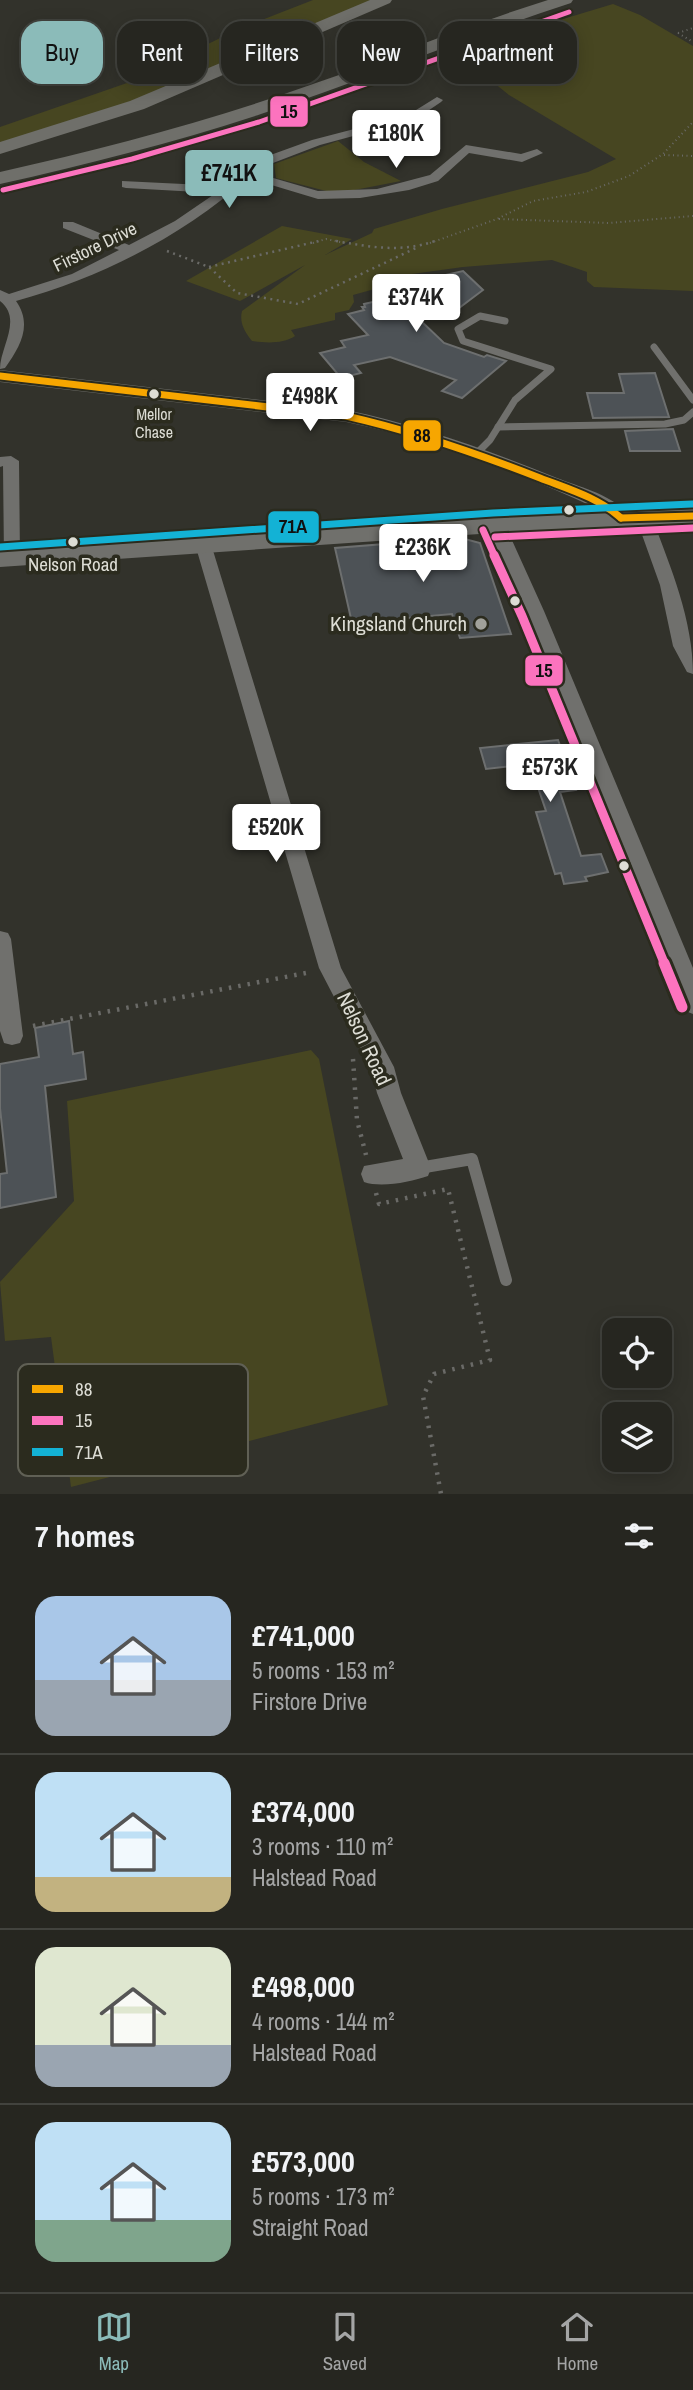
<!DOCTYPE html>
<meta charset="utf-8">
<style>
:root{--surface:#262620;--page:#32322d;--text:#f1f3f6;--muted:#a4a5a5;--line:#42433e;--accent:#8bbbb9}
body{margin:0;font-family:"Archivo Narrow",sans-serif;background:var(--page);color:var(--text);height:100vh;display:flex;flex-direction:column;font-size:26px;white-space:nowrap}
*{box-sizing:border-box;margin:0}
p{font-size:23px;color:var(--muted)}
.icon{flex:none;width:38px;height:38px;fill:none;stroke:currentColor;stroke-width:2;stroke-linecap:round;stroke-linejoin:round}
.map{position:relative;height:1494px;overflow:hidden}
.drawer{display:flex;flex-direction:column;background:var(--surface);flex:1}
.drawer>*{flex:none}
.hud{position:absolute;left:21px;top:21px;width:651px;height:63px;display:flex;gap:14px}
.fabs{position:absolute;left:602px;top:1318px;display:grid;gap:14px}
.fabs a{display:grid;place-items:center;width:70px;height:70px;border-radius:14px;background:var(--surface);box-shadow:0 4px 18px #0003,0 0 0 2px var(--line);font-size:35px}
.price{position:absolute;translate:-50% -60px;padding:0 16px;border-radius:7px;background:#fff;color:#222;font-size:23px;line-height:46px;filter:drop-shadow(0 2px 4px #0008)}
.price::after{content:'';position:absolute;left:50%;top:42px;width:21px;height:16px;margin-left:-10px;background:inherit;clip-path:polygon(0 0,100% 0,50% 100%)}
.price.selected{background:var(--accent);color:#111}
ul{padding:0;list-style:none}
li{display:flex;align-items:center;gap:21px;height:175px;padding:0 35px}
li+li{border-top:2px solid var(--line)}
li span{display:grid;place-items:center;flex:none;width:196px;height:140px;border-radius:21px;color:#555}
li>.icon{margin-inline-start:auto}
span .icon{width:84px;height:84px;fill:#fffc;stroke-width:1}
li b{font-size:30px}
h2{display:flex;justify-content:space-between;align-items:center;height:84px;padding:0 35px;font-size:30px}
.chip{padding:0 24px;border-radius:21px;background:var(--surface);box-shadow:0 4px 18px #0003,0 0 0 2px var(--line);font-size:24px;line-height:63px}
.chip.selected{background:var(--accent);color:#111}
.menu{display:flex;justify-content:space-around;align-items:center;height:98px;border-top:2px solid var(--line);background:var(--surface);font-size:19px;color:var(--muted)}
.menu a{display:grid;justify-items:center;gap:4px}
.menu .selected{color:var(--accent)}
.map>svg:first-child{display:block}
.green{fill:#474621}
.building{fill:#4d5256;stroke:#6d6f6f;stroke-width:2}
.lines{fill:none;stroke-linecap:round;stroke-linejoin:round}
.path-far2{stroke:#6a6a67;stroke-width:2;stroke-dasharray:1 3.5;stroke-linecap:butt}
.path-far1{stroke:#6a6a67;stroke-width:2.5;stroke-dasharray:2 4.5;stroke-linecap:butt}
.path{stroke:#6a6a67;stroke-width:4.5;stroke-dasharray:2.5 7;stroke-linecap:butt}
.service-far1{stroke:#70706d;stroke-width:7}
.service{stroke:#70706d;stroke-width:12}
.minor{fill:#70706d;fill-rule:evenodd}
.tertiary{fill:#70706d;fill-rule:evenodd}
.primary{fill:#70706c;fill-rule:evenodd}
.trunk{fill:#6f6f6a;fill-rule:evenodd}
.bus-1-casing{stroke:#2b2b1e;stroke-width:11}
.bus-2-far3-casing{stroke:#2b2b1e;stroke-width:9}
.bus-2-far2-casing{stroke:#2b2b1e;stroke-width:11}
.bus-2-far1-casing{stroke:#2b2b1e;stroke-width:14}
.bus-2-casing{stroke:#2b2b1e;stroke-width:17}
.bus-3-casing{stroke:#2b2b1e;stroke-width:11}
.bus-1{stroke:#f7a600;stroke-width:7}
.bus-2-far3{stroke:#fc73be;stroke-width:5}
.bus-2-far2{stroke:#fc73be;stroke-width:7}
.bus-2-far1{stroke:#fc73be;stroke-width:9}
.bus-2{stroke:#fc73be;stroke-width:11}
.bus-3{stroke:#13b2d5;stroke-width:7}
.bus-dot{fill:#ddddd5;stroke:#2b2b1e;stroke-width:2.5}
.poi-dot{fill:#a1a19a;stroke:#2b2b1e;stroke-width:2.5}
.labels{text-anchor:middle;stroke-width:7;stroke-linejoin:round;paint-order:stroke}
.far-bus-label{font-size:16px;fill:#ddddd5;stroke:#2b2b1e}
.far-street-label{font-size:18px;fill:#ddddd5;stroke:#2b2b1e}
.bus-label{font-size:19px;fill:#ddddd5;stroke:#2b2b1e}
.poi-label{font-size:21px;fill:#ddddd5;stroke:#2b2b1e;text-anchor:end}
.street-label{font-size:21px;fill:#ddddd5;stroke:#2b2b1e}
.key{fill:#2b2b1e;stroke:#606055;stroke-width:2}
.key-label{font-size:19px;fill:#ddddd5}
.line-badge{stroke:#2b2b1e;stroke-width:2.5}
.pale-badge-label{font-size:19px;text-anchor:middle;font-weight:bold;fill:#111}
</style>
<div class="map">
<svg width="693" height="1494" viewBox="0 0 693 1494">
<rect width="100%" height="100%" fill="#32322b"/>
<!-- green -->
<g class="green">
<path d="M313 0H383L121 109 0 147V127L127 83 239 29Z"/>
<path d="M613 4 640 15 693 46V291L594 287 587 281V272L552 260 463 267 405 275 390 280 382 287 353 295 354 302 349 310 335 313V320L291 330 295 336C283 344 266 343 252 341 245 332 239 323 242 311L305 265 240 301 186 281 282 226 352 239 325 255 372 233 374 229 442 209 588 172 616 159 509 95 467 61 530 29Z"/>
<path d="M338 141 364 162 401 181 344 192H330L276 178 274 164Z"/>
<path d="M311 1050 319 1059 388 1405 71 1487 51 1337 5 1341 0 1282 74 1201 67 1101Z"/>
</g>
<!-- building -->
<g class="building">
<path d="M463 271 483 290 455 311 420 320 444 343 484 357 487 355 506 361 462 398 442 391 456 380 390 357 354 365 361 373 341 378 320 353 345 347 341 341 368 335 348 314 364 310 362 307H365L364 304 408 294 400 285Z"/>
<path d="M655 373 669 417 593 418 587 393H624L619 374Z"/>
<path d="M673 429 680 451H630L625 431Z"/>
<path d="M461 538 480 543 511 634 460 638 452 614 352 623 335 548Z"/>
<path d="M558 740 576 790 560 792 581 856 601 854 608 872 585 877 587 881 564 884 561 873 555 874 536 812 546 811 530 764 486 769 480 748Z"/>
<path d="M69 1021 73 1054 83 1052 86 1079 45 1086 56 1197 0 1208V1174L7 1173 0 1108V1064L39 1057 35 1028Z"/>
</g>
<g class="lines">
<!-- path-far2 -->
<g class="path-far2">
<path d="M678 33 693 42"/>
<path d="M678 33 693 28"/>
<path d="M664 155 693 156"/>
<path d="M499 219 609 223 693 216"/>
<path d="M313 243 326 239 345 243"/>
<path d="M430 243 497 219 533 201 586 192 629 176 663 154 693 122"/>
</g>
<!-- path-far1 -->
<g class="path-far1">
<path d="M336 241C370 247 401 253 435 241"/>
<path d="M167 251 209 267 237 293 298 304 416 248"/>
<path d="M209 267 319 241"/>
</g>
<!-- path -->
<g class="path">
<path d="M33 1026 311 972"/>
<path d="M353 1059 357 1120 366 1155"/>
<path d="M376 1193 379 1204 448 1189 490 1360 434 1374 423 1396 441 1494"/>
</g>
<!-- service-far1 -->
<g class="service-far1">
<path d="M654 347 693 400"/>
<path d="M498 427 665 424 684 420 693 412"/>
<path d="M476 454 490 440 515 400 551 369 463 341 458 329 480 316 505 321"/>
</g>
<!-- service -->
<path class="service" d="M419 1168 472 1159 506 1280"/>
<!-- minor -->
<g class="minor">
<path d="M437 97 443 100 441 102 416 119 320 145 273 163 256 173 318 191 377 189 430 175 466 145 521 154 537 149 543 153 522 162 469 153 438 181 409 190 360 198 318 199 248 178C183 236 100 278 16 301 33 325 20 347 5 368L0 369C0 347 23 319 0 301V290L9 294 72 274 119 250 63 228V222H73L129 245 175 221 216 193 126 188 122 187V181L224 186 265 157 312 140 408 115Z"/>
<path d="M11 456 19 461 20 558 12 563 4 558 3 466 0 467V457Z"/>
<path d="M644 513 652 518C671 568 693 620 693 674L687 672 673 646 660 585 636 518Z"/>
<path d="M203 539 211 544 341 968 394 1067 401 1093 431 1168 428 1176C411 1182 381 1188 364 1182L361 1174 364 1166 403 1159 377 1093 371 1068 319 968 195 544Z"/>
<path d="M0 931 8 933 11 939 23 1036 20 1043 12 1045 4 1043 0 1031Z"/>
</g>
<!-- tertiary -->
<g class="tertiary">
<path d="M0 370 346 410C419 425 488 450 557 478 582 488 615 495 631 518L628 522H614L604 512C522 473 434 440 346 422L0 382Z"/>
<path d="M494 519 501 521 505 525 544 611 693 968V1014L683 1010 679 1002 522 611 483 525 487 521Z"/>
</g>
<!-- primary -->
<path class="primary" d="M693 508V524L494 533 0 567V551L494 517Z"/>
<!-- trunk -->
<g class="trunk">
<path d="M370 0H392L390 3 144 109 0 154V142L130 101Z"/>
<path d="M548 0H573L571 3C466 37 365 80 261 114 176 142 88 164 0 184V172C106 148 210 121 313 84 391 57 468 25 548 0Z"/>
</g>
<defs>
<g id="bus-1">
<path d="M0 376 346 416C413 431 476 453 540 478 568 489 597 497 621 518"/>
<path d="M621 518 693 516"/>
</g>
<path id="bus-2-far3" d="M3 190 132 159 259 122 569 12"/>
<g id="bus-2-far2">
<path d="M483 530 495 557"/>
<path d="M495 537 693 528"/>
</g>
<path id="bus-2-far1" d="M494 555 522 616 665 965"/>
<path id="bus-2" d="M664 963 682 1007"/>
<path id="bus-3" d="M0 547 493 513 692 504"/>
</defs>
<!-- bus-1 casing -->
<use href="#bus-1" class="bus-1-casing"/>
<!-- bus-2-far3 casing -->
<use href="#bus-2-far3" class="bus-2-far3-casing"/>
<!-- bus-2-far2 casing -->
<use href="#bus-2-far2" class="bus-2-far2-casing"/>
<!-- bus-2-far1 casing -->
<use href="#bus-2-far1" class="bus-2-far1-casing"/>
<!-- bus-2 casing -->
<use href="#bus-2" class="bus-2-casing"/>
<!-- bus-3 casing -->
<use href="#bus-3" class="bus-3-casing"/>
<!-- bus-1 -->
<use href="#bus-1" class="bus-1"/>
<!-- bus-2-far3 -->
<use href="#bus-2-far3" class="bus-2-far3"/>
<!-- bus-2-far2 -->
<use href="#bus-2-far2" class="bus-2-far2"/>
<!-- bus-2-far1 -->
<use href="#bus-2-far1" class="bus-2-far1"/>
<!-- bus-2 -->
<use href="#bus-2" class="bus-2"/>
<!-- bus-3 -->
<use href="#bus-3" class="bus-3"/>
</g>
<!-- markers -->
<g class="bus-dot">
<circle cx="154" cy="394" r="6"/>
<circle cx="569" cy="510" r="6"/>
<circle cx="73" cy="542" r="6"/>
<circle cx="515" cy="601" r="6"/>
<circle cx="624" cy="866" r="6"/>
</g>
<circle class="poi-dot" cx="481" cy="624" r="7"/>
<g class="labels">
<!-- far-bus labels -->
<g class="far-bus-label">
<text x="154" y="420">Mellor<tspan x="154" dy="18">Chase</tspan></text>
</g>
<!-- far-street labels -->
<g class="far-street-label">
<text transform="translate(95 247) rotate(-26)" y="6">Firstore Drive</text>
</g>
<!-- bus labels -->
<g class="bus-label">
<text x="73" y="571">Nelson Road</text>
</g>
<!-- poi labels -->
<g class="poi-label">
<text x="467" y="631">Kingsland Church</text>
</g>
<!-- street labels -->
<g class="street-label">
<text transform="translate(364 1039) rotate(65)" y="7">Nelson Road</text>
</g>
</g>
<!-- legend -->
<rect x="18" y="1364" width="230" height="112" rx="10" class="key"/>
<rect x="32" y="1385" width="31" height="8" fill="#f7a600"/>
<rect x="32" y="1416" width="31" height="9" fill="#fc73be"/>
<rect x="32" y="1448" width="31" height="8" fill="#13b2d5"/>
<g class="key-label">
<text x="75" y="1396">88</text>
<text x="75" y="1427">15</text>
<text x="75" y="1459">71A</text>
</g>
<g class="line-badge">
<rect x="269" y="95" width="40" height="33" rx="7" fill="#fc73be"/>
<rect x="402" y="419" width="40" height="33" rx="7" fill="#f7a600"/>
<rect x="267" y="510" width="53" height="34" rx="7" fill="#13b2d5"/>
<rect x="524" y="654" width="40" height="33" rx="7" fill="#fc73be"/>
</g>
<g class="pale-badge-label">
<text x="289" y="118">15</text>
<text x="422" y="442">88</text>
<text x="293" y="533">71A</text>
<text x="544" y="677">15</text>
</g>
</svg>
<div class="fabs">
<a><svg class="icon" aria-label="locate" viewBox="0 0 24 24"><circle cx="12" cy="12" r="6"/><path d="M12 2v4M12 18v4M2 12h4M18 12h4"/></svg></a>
<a><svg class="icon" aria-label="layers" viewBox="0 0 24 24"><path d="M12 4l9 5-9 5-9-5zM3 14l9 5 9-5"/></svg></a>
</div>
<b class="price" style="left:396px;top:170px">£180K</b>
<b class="price selected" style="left:229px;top:210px">£741K</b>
<b class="price" style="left:416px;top:334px">£374K</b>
<b class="price" style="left:310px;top:433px">£498K</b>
<b class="price" style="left:423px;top:584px">£236K</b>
<b class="price" style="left:550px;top:804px">£573K</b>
<b class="price" style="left:276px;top:864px">£520K</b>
<div class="hud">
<a class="chip selected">Buy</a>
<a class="chip">Rent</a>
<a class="chip">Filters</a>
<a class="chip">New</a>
<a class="chip">Apartment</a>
</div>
</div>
<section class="drawer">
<h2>7 homes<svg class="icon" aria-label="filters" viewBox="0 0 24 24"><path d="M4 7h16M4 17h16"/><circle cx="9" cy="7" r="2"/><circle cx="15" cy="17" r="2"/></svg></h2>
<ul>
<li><span style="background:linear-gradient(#a9c7e8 60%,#9aa5b1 0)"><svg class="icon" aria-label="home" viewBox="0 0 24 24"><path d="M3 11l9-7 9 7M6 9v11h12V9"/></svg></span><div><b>£741,000</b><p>5 rooms · 153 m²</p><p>Firstore Drive</p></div></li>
<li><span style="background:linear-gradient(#bfe0f5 75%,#c2b280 0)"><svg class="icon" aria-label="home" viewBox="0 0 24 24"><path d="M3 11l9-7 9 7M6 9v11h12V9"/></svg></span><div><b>£374,000</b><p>3 rooms · 110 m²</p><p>Halstead Road</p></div></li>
<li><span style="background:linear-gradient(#dfe7d0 70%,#9aa5b1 0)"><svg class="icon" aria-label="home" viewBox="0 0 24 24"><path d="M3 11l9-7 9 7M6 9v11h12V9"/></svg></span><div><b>£498,000</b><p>4 rooms · 144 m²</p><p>Halstead Road</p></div></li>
<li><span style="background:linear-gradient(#bfe0f5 70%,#7fa58c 0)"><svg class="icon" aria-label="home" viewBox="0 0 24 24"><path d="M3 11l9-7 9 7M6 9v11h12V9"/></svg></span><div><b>£573,000</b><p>5 rooms · 173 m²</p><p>Straight Road</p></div></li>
</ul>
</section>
<nav class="menu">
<a class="selected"><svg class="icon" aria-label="map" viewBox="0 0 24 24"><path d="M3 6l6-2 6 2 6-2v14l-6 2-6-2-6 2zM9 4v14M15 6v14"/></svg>Map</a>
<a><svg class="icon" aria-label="saved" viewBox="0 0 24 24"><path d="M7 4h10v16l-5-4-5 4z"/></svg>Saved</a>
<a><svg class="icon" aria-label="home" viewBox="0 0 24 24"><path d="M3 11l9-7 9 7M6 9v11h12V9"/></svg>Home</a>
</nav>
